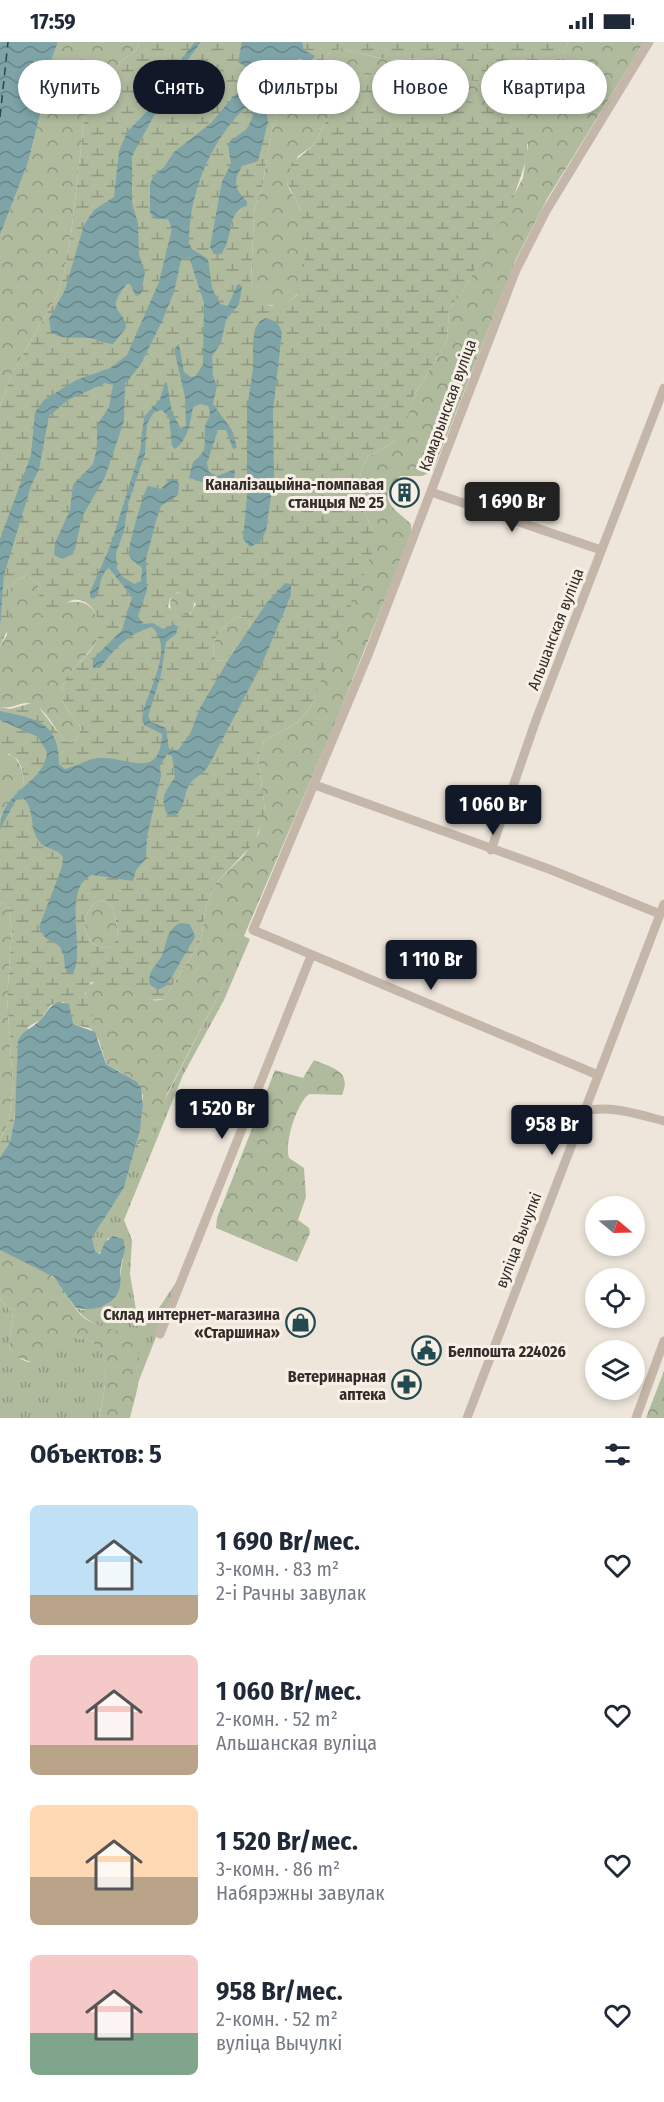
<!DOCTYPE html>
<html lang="ru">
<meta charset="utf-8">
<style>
:root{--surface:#fff;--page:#f6f6f7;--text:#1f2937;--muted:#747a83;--accent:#111827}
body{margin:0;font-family:"Fira Sans Condensed",sans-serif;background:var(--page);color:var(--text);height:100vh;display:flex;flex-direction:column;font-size:22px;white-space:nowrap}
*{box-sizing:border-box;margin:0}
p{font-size:20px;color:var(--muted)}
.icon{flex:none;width:33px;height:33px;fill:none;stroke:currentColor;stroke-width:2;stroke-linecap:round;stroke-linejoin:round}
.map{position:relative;height:1376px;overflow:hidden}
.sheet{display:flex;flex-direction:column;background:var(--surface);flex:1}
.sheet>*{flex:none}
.hud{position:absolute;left:18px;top:18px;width:628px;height:54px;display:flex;gap:12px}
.needle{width:39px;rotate:109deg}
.buttons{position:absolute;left:585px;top:1154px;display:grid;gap:12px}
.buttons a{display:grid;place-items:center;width:60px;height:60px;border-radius:50%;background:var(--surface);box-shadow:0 3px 9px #0003;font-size:30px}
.price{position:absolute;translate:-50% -51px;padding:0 14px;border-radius:6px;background:var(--accent);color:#fff;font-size:20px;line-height:39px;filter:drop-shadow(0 2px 3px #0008)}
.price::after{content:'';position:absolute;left:50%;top:36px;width:18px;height:14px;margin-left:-9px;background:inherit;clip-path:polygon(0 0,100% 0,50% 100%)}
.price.current{background:#222;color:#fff}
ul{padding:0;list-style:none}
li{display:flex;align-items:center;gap:18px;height:150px;padding:0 30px}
li span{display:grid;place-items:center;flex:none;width:168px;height:120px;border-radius:9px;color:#555}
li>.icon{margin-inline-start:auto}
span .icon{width:72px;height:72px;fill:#fffc;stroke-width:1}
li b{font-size:26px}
h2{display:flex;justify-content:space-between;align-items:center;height:72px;padding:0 30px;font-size:26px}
.pill{padding:0 21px;border-radius:27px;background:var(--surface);box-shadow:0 3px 9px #0003;font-size:21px;line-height:54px}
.pill.current{background:var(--accent);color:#fff}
.status{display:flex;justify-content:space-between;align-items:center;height:42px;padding:0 30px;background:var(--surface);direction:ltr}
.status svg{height:16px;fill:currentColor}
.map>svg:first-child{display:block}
.grass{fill:url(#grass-tufts)}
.forest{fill:url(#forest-crowns)}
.wetland{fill:url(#wetland-marsh);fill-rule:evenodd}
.water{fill:url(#water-waves)}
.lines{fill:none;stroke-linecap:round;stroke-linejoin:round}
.ferry{stroke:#234a4e;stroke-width:1.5;stroke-dasharray:8 6;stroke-linecap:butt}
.minor{stroke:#c4b7a9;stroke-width:9}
.labels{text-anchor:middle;stroke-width:6;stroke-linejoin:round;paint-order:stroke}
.street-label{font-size:16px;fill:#332c28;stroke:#f6f0e7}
.poi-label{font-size:16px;font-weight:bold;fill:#332c28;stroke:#f6f0e7;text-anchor:end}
</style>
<div class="status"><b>17:59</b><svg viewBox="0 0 49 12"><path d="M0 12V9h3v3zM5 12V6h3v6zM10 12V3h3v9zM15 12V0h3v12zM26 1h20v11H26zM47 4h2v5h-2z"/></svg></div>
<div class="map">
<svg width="664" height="1376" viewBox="0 0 664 1376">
<defs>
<pattern id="grass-tufts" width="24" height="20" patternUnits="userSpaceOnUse" patternTransform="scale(1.5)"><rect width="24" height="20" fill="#b0bb9e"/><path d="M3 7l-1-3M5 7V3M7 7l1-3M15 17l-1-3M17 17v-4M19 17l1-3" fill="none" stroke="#909881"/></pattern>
<pattern id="forest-crowns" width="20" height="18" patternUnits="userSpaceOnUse" patternTransform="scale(1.5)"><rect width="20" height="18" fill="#b0bb9e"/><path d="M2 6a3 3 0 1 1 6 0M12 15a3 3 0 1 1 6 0" fill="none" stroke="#909881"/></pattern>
<pattern id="wetland-marsh" width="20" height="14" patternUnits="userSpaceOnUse" patternTransform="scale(1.5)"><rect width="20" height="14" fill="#b0bb9e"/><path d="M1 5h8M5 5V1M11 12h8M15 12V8" fill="none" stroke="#909881"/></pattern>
<pattern id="water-waves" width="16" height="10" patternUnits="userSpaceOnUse" patternTransform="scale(1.5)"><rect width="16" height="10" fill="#7ea4a7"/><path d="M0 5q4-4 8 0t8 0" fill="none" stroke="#688688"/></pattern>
</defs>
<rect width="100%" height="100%" fill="#eee6db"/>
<!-- grass -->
<g class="grass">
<path d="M243 894 250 897 224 958 183 1033 124 1178 132 1198 130 1232 136 1268 159 1266 179 1236 138 1341C142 1274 103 1302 75 1265L82 1268 97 1265 107 1261 118 1250 125 1201 108 1196 102 1210 97 1211 93 1206 92 1196 124 1146 136 1102 140 1103 151 1095 163 1061 220 950Z"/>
<path d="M0 1256 13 1272 9 1306C35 1337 47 1309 70 1296 120 1293 105 1346 99 1376H0Z"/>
</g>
<!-- forest -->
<g class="forest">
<path d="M58 0H139L136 9 120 20 115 33 87 55 71 192 64 232 57 254 12 331 0 364V193L28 121 46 49 49 25Z"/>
<path d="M568 0H644L547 157 515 219 433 429 422 434H401C373 456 395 467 411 482V492L333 686 220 950 167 1052 151 1095 144 1103 136 1102 142 1074 143 1053 124 1032 106 1022 99 998 91 987C96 971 83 959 86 945L96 939C111 944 112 945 128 946 144 947 144 963 164 957L201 898 206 864 215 842 244 813 259 791 265 767 258 718 264 699 297 681 311 664 374 490 358 458 357 447 362 426 368 415 394 400 404 386 413 355 447 299 449 267 463 250 523 136 528 103 516 74 463 58 456 53V45L462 39C488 35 527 63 544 46 555 35 561 14 568 0Z"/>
<path d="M341 7 389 18 423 16 431 23 427 37 422 42C401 44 383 29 361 34L336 59 314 103 298 114 287 141C290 151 297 157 300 167 306 190 314 246 288 260 277 266 266 264 256 257L251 241 254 169 262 145 273 83 296 34 314 26 332 9Z"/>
<path d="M27 534 38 541 41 568C59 564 83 550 95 571 115 605 65 620 62 650 61 665 74 674 81 686L77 697 70 700 64 698C54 686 44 662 27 661 18 661 13 667 0 665V604L7 593 8 549 18 537Z"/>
<circle cx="182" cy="562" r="12"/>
<path d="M239 575 249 576 250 588 225 619 216 618C206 601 224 580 239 575Z"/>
<path d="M3 712C20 712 23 729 24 743L0 775V715Z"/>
<path d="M102 858 112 864C115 879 124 897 109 906 80 907 77 866 102 858Z"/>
<path d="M0 860 8 863 12 887 7 956 13 1043 9 1080 0 1098Z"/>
<path d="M314 1018C333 1026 352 1029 342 1053L309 1052C297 1061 284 1101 289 1116L304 1126 306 1155 298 1178 309 1186 310 1191 297 1220 216 1186 217 1176 275 1028 303 1036Z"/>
<path d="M0 1208C17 1216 40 1222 53 1235 67 1247 71 1267 87 1278 102 1287 127 1287 135 1304 146 1326 135 1354 130 1376H99C105 1346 119 1293 70 1296L44 1318 34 1321 17 1315 9 1306 13 1272 0 1256Z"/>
<path d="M664 1329V1376H646Z"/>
</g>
<!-- wetland -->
<path class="wetland" d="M139 0H568C561 14 555 35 544 46 527 63 488 35 462 39L456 45 459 56 516 74 527 91V116L514 154 463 250 449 267 447 299 413 355 405 386 394 400 368 415 362 426 357 447 358 458 374 490 372 511 311 664 297 681 264 699 258 718 265 767 264 778 253 802 215 842 206 864 201 898 164 957 149 958 129 946 114 947 101 941 91 940 85 951 94 978 91 987 73 982 64 960 51 963 40 978 28 985 13 1086 10 1100 0 1115V1098L9 1080 13 1043 7 956 12 887 8 863 0 860V775L24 742 22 726 18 718 9 712 0 715V665L10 667 32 661 37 663 64 698 70 700 77 697 81 686C75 676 63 666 62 654 61 627 91 618 98 595 103 580 92 555 73 558 64 560 59 572 54 578L45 580 41 576 38 541 27 534 18 537 8 549 10 583 0 604V364L12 331 57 254 64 232 71 192 87 55 115 33 120 20 136 9ZM341 7 389 18 423 16 431 23 427 37 422 42C401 44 383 29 361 34L336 59 314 103 291 122 287 141 300 166 306 208 302 237 296 254 288 260 271 264 257 257 251 241 254 169 262 145 273 83 296 34 314 26 332 9ZM178 550 185 552 196 562 190 572 180 573 168 565 170 557ZM239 575 249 576 250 588 225 619 216 618C206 601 224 580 239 575ZM102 858 112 864C115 879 124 896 109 906 80 907 77 866 102 858Z"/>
<!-- water -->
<g class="water">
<path d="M0 0H58L49 25 46 49 28 121 0 193Z"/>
<path d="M195 0H201L175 35 132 114V161L138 181 139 213 145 230 141 252 136 254 130 242H127C103 271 125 265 126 286L113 302C104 302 97 297 89 296 74 294 64 299 51 290L49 277 65 248 84 183 94 168 114 155 119 109 127 90 154 62 170 31Z"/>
<path d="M242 0H302L304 8 315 14 307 24 301 16 289 20 283 43 269 49 265 60 268 80 258 119 242 124C232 140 235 148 247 159V164C226 168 234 197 221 212H214L210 205 222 139 231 122 228 103 231 98 247 87 253 74 251 66 244 67C209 101 189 153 189 201L192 207 208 217 212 246 220 262 228 264 237 243 239 242 242 245 239 262 226 278 221 301 212 314 213 334 217 344 213 362 232 388 237 406 233 407 226 388H218L207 421 209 430 217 434 235 427 234 439 220 445 189 436 193 420C210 406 203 404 205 386 206 377 213 374 208 364L200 362 193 365C190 380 189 397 175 407L172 404 169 375 162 368 154 370 147 382 145 412 128 462 124 489 116 511 117 527 123 535 134 542 141 539 142 526C138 521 131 519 129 513 127 507 144 448 148 444L161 447 170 437 176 438 179 442 178 453 161 464 157 476 146 517 147 548 138 574 143 582 153 581 163 587 174 582 178 585 176 592 166 600 161 633 148 674 151 680 166 686 169 707 178 708 190 692 200 666 230 615 266 562 285 541 291 542V553L262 622 209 723C204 732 194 735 189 743 183 754 186 765 175 774L167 772C159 755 166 749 175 735L172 714 167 712 160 724 161 734 147 795 146 817 136 828 133 839 92 833C61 846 86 910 73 931H69L65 927C65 891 48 909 39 885L62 825 63 815C56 805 45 808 39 799 29 786 35 768 24 757L16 758 0 787C0 748 45 742 47 710L38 695 0 678V669C36 677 59 679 59 722L65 727C78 724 88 716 101 716 129 715 160 739 162 692L144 683 142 678C143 653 177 608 152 585 129 591 114 607 100 626H93V617L122 588 132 555 109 526C98 533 102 548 94 557L90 555V550L111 502 140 409 144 375 160 357 165 340 167 341 172 370 181 387 186 384 185 355 174 307 179 302 184 330 191 335 196 334 203 322 204 261 189 215 181 218 174 250 163 277 141 322 125 342 124 379 105 435 82 475 75 507 71 513 62 517 54 513 55 501 70 468 73 443 93 422 97 406V383L109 365 113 343 105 341 68 358 49 374 39 427 31 444 4 533 0 585V497L31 413 35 370 44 358 76 338 110 326 127 313 159 240 172 187 168 177H156L150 171V143L153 134 164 125 174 110 211 81 232 56 260 31 259 23 246 25 238 20Z"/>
<path d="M266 276 277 280 282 290 273 369 274 433 266 489 260 500 250 505 243 497 247 454V367L253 326V300L255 287 260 279Z"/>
<path d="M180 881 190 882 195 895 167 943 158 948 150 943C147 928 157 924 162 913 168 900 165 889 180 881Z"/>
<path d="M58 960 69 962 73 982 95 990 106 1022 137 1040 141 1046 143 1063 140 1088 124 1146 92 1196 95 1209 100 1212 105 1200 113 1194 123 1197C128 1207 122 1215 121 1224 119 1232 122 1240 119 1248 114 1264 89 1271 75 1265L54 1235 0 1208V1115L10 1100 15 1075 18 999C23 987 32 987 40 978 47 971 49 964 58 960Z"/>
</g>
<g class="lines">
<!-- ferry -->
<path class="ferry" d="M0 75 8 0"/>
<!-- minor -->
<g class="minor">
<path d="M431 450 601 508"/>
<path d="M315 743 549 827 660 872"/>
<path d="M491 808 536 678 664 346"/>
<path d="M598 1033 253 888 368 613 516 228 546 169 649 0"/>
<path d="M583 1069C611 1063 637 1072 664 1079"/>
<path d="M160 1292 311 914"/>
<path d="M467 1376 664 862"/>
<path d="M636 1376 664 1299"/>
</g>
</g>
<!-- icons -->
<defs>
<symbol id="building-ring" viewBox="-11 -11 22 22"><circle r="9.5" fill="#f6f0e7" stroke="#234a4e" stroke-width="1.5"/><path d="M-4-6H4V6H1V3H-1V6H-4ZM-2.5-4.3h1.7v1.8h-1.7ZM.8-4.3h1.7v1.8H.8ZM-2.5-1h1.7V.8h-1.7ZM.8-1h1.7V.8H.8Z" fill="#234a4e"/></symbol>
<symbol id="shop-ring" viewBox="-11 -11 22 22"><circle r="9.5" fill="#f6f0e7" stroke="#234a4e" stroke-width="1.5"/><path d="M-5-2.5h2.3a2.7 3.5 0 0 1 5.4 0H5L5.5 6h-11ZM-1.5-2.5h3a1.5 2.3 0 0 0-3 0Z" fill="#234a4e"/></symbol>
<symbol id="civic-ring" viewBox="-11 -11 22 22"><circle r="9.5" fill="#f6f0e7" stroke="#234a4e" stroke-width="1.5"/><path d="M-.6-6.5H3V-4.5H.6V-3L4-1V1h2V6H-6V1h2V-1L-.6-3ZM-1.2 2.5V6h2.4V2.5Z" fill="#234a4e"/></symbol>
<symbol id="pharmacy-ring" viewBox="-11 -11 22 22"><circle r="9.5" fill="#f6f0e7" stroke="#234a4e" stroke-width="1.5"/><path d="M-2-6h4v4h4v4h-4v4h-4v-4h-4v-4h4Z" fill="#234a4e"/></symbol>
</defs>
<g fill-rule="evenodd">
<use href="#building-ring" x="388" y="434" width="33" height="33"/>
<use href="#shop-ring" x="284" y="1264" width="33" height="33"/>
<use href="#civic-ring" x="410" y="1292" width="33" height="33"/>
<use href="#pharmacy-ring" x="390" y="1326" width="33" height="33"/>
</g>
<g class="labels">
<!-- street labels -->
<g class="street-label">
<text transform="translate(447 363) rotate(-70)" y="6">Камарынская вуліца</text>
<text transform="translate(555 587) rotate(-69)" y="6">Альшанская вуліца</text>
<text transform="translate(518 1198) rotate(-69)" y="6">вуліца Вычулкі</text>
</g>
<!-- poi labels -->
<g class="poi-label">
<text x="384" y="448">Каналізацыйна-помпавая<tspan x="384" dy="18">станцыя № 25</tspan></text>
<text x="280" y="1278">Склад интернет-магазина<tspan x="280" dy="18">«Старшина»</tspan></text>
<text x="448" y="1315" text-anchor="start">Белпошта 224026</text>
<text x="386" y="1340">Ветеринарная<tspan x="386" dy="18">аптека</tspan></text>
</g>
</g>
</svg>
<div class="buttons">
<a><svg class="needle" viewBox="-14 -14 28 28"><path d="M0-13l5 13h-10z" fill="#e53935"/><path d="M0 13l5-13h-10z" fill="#747a83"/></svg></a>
<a><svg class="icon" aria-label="locate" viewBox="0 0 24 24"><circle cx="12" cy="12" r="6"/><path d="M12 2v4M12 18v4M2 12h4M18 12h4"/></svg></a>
<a><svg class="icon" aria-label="layers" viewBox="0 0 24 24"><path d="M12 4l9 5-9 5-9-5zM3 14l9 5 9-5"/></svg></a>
</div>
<b class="price current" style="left:512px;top:491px">1 690 Br</b>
<b class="price" style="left:493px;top:794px">1 060 Br</b>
<b class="price" style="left:431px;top:949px">1 110 Br</b>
<b class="price" style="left:222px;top:1098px">1 520 Br</b>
<b class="price" style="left:552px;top:1114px">958 Br</b>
<div class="hud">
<a class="pill">Купить</a>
<a class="pill current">Снять</a>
<a class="pill">Фильтры</a>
<a class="pill">Новое</a>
<a class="pill">Квартира</a>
</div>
</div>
<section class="sheet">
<h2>Объектов: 5<svg class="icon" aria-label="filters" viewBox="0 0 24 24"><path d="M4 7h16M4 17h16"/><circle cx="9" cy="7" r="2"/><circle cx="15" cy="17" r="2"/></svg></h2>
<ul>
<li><span style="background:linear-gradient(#bfe0f5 75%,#b9a48a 0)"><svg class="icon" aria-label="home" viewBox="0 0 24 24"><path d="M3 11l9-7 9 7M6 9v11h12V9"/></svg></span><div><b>1 690 Br/мес.</b><p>3-комн. · 83 m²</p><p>2-і Рачны завулак</p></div><svg class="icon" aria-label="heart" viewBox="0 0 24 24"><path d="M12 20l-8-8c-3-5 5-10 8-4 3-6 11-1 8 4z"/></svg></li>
<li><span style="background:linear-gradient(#f6c9c9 75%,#b9a48a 0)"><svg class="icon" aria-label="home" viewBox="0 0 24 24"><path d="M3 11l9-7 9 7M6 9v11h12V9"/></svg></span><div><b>1 060 Br/мес.</b><p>2-комн. · 52 m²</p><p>Альшанская вуліца</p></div><svg class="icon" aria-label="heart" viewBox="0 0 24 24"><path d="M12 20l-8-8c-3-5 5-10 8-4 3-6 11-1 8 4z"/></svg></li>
<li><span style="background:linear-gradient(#ffd9b3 60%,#b9a48a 0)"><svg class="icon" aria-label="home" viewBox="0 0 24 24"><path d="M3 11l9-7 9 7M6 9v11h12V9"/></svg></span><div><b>1 520 Br/мес.</b><p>3-комн. · 86 m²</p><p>Набярэжны завулак</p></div><svg class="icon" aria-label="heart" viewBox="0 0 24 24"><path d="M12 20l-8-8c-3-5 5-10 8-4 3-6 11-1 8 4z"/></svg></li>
<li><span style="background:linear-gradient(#f6c9c9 65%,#7fa58c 0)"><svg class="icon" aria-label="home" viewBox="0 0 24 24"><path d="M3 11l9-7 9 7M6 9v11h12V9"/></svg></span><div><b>958 Br/мес.</b><p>2-комн. · 52 m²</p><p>вуліца Вычулкі</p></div><svg class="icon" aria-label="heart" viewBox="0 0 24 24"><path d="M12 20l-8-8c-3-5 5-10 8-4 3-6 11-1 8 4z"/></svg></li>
</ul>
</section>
